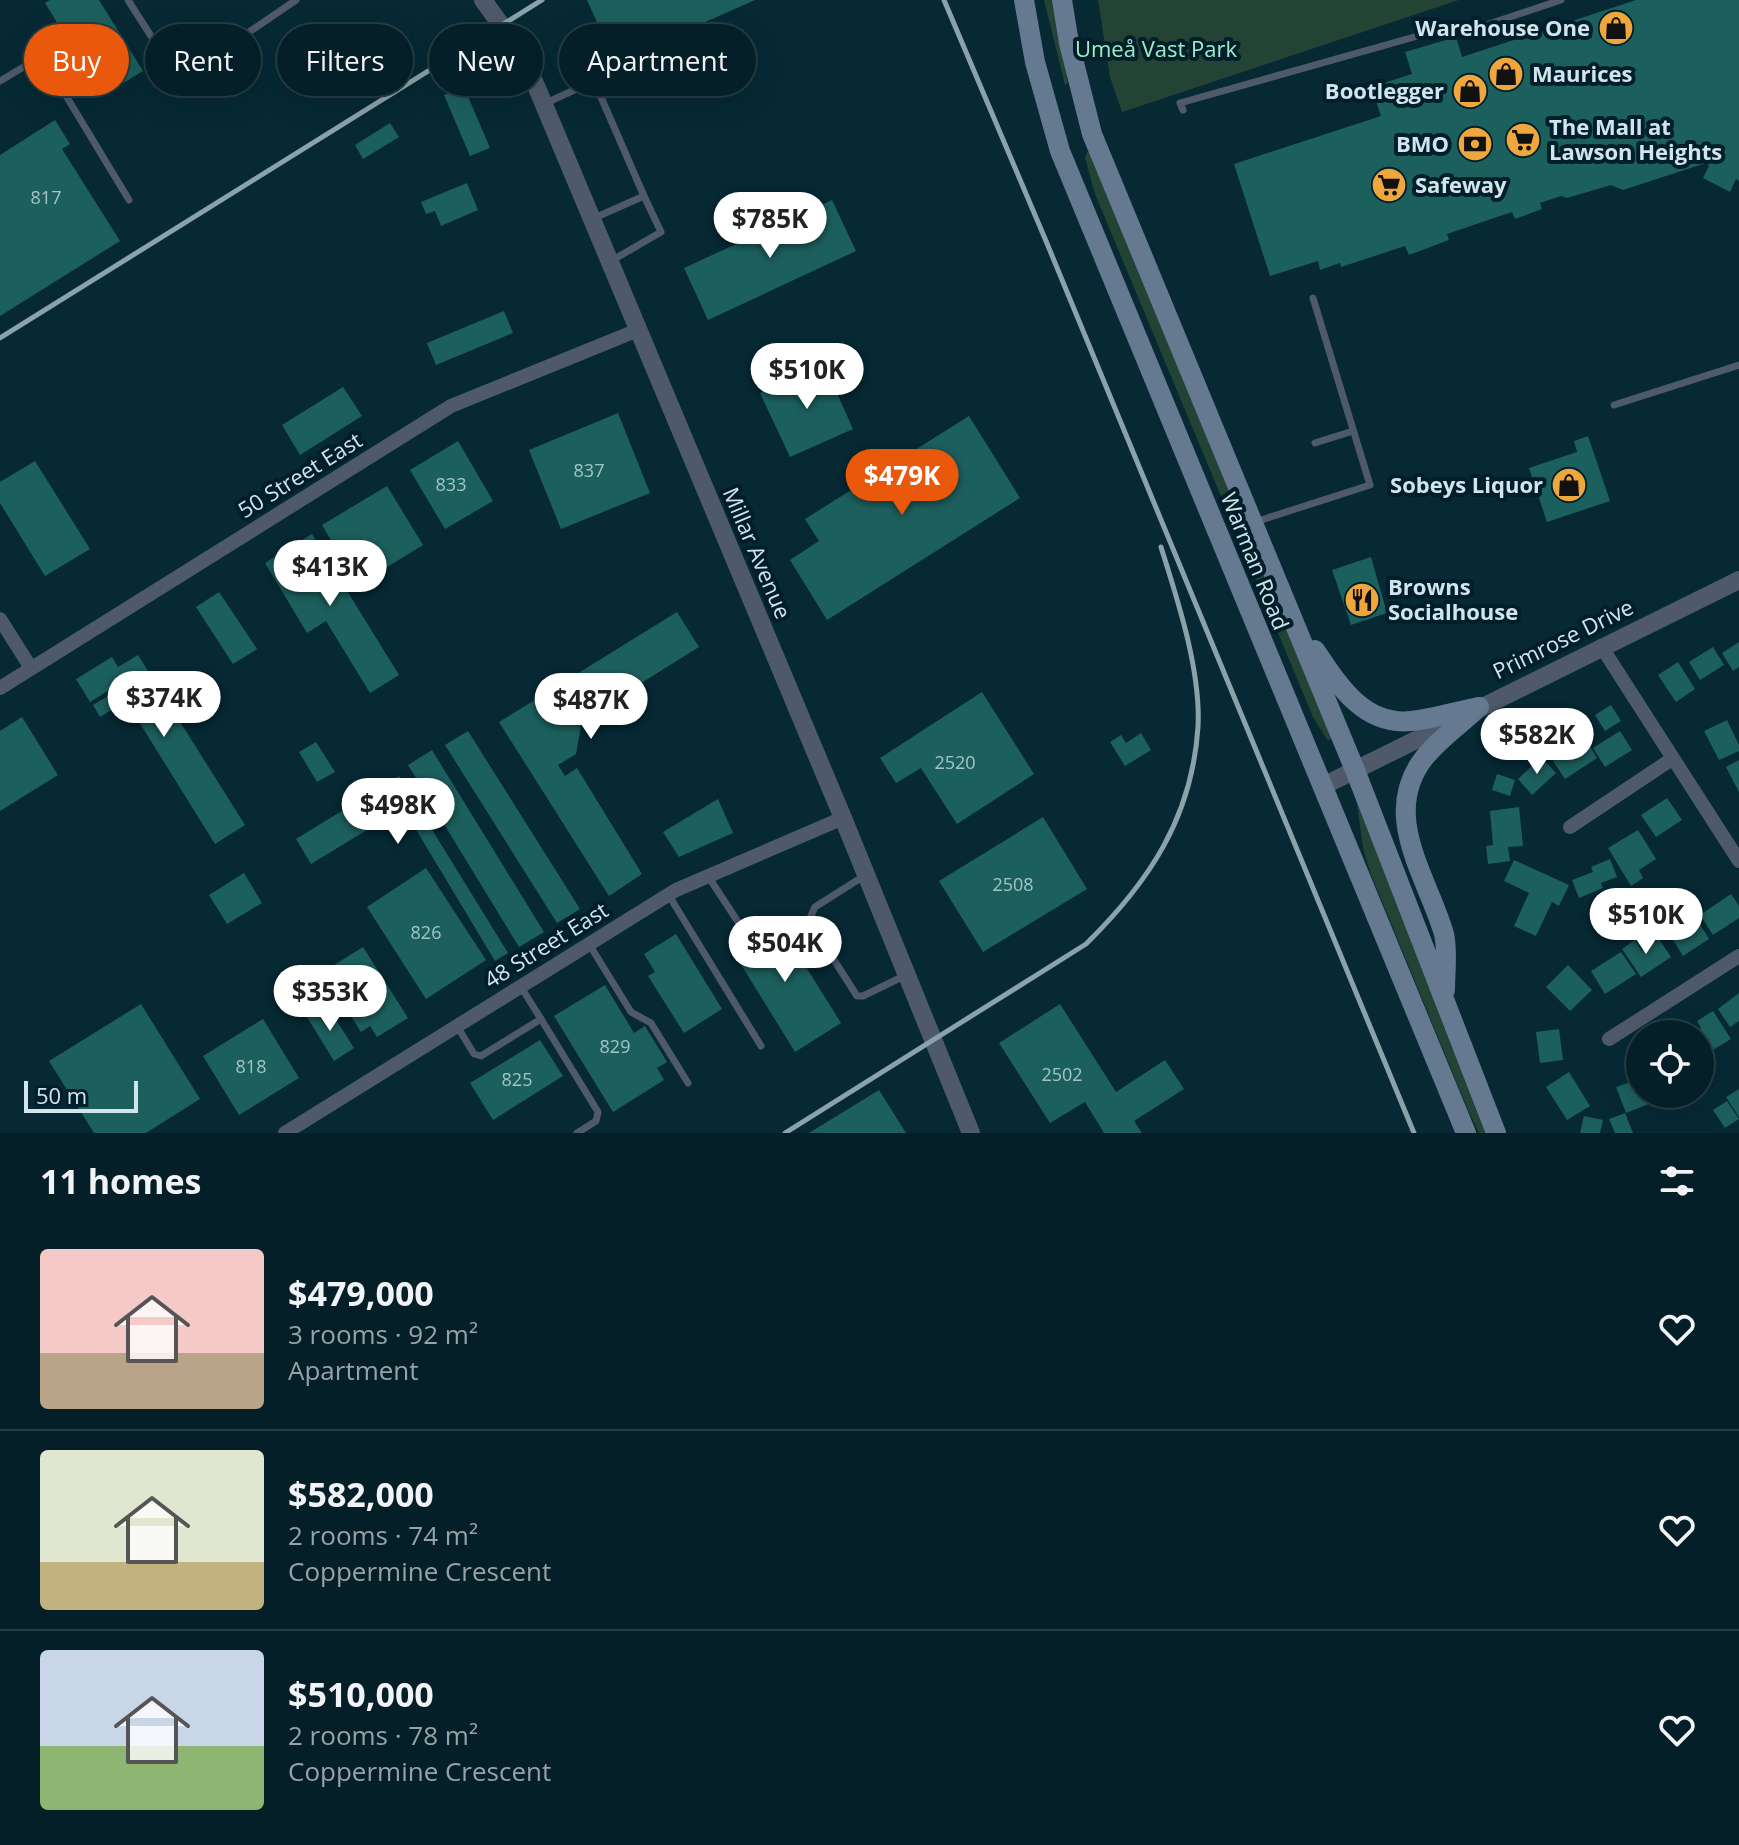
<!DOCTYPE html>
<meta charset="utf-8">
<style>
:root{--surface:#041f27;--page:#0d272f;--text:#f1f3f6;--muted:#97a2a7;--line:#253d44;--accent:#ea580c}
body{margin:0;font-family:"Open Sans",sans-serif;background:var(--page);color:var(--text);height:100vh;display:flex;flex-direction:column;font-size:30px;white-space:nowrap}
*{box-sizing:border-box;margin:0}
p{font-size:26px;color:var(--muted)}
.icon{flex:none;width:44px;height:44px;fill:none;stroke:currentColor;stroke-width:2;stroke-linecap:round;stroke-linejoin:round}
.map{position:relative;height:1133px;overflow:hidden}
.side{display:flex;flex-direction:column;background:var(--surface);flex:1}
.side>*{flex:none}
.hud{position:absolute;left:24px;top:24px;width:800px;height:72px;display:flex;gap:16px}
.tools{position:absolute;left:1626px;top:1020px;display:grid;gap:16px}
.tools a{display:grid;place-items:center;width:88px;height:88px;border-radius:50%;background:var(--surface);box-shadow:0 8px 32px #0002,0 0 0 2px var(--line);font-size:40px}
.scale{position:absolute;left:24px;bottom:20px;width:114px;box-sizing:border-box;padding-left:8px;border:4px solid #d3e5ec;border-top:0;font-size:22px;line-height:28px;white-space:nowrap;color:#d3e5ec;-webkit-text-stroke:6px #001f2a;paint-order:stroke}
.price{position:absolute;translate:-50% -68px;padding:0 18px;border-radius:28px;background:#fff;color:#222;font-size:26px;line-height:52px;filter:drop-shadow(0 2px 4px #0008)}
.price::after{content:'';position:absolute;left:50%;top:48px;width:24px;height:18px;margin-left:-12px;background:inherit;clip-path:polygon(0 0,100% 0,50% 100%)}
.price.current{background:var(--accent);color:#fff}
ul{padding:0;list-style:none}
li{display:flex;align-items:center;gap:24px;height:200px;padding:0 40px}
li+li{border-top:2px solid var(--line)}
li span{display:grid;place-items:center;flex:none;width:224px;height:160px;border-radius:8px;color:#555}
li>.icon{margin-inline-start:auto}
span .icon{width:96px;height:96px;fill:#fffc;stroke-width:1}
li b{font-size:34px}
h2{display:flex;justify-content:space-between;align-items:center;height:96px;padding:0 40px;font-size:34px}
.pill{padding:0 28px;border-radius:36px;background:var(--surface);box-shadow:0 8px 32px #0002,0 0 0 2px var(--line);font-size:28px;line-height:72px}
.pill.current{background:var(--accent);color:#fff}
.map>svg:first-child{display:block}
.green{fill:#234335}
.building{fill:#1c605e}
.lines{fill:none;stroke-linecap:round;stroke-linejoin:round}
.service{stroke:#4e5a6a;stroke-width:7}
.minor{stroke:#4e5a6a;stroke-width:14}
.tertiary{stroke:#4e5a6a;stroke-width:18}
.secondary{stroke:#657991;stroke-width:20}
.rail{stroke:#8aa2aa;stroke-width:5}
.labels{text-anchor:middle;stroke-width:8;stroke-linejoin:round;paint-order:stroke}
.number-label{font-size:18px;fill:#a5c4c8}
.poi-label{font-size:22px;font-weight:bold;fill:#d3e5ec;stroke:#001f2a;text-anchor:end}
.park-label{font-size:22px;fill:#9deec8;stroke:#001f2a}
.street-label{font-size:22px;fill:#d3e5ec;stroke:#001f2a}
</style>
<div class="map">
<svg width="1739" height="1133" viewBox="0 0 1739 1133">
<rect width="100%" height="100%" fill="#062934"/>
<!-- green -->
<g class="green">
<path d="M1044 0H1053L1068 83 1065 85Z"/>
<path d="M1098 0H1459L1122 112 1110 77Z"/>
<path d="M1088 150 1332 738 1328 741 1313 717 1095 194 1085 158Z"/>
<path d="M1357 804 1358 805 1485 1133H1479L1468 1110 1370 872 1363 848Z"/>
</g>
<!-- building -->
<g class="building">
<path d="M50 0H99L143 71 102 96 45 3Z"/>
<path d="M587 0H755L615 62Z"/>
<path d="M1636 0H1739V181L1736 179 1730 192 1703 178 1709 166 1706 163 1623 190 1611 185 1567 198 1561 196 1540 203 1542 209 1515 219 1512 212 1447 234 1449 240 1409 255 1405 246 1341 267 1340 263 1320 270 1318 261 1270 276 1234 164 1381 116 1371 87 1412 74 1405 52 1456 37 1462 57Z"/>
<path d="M464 87 490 148 470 156 444 95Z"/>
<path d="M55 120 70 144 62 149 120 241 0 316V155Z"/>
<path d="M390 123 399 137 363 159 355 145Z"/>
<path d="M467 183 478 210 441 226 435 211 426 214 421 202Z"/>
<path d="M832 200 856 251 708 320 684 268Z"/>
<path d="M504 311 513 333 436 365 427 343Z"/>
<path d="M824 364 853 429 790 457 760 393Z"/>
<path d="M343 387 362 416 300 455 282 425Z"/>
<path d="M618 413 650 493 561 529 529 450Z"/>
<path d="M969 416 1020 498 827 620 790 560 819 541 805 519Z"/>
<path d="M1588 436 1610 501 1547 522 1529 468 1577 452 1574 441Z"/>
<path d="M458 441 493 501 445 529 410 470Z"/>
<path d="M35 461 90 549 45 576 0 503V482Z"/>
<path d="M387 486 423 545 358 585 322 525Z"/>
<path d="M312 534 399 675 370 693 326 621 307 633 265 563Z"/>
<path d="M1371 557 1387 613 1351 625 1332 570Z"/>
<path d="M219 592 257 649 233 664 196 607Z"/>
<path d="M677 612 699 647 590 715 582 702 570 708 581 726 576 754 558 765 565 776 577 768 642 874 609 896 499 722Z"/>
<path d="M1739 642V667L1733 671 1722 653Z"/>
<path d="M1713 647 1724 665 1700 680 1689 662Z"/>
<path d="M138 655 245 825 215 844 126 701 100 717 93 705 113 693 111 689 90 702 76 679 112 657 118 667Z"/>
<path d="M1678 662 1695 689 1676 702 1658 675Z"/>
<path d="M982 692 1034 774 957 824 921 768 896 783 880 758Z"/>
<path d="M1611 705 1621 721 1605 731 1595 715Z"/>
<path d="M22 717 58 775 0 811V731Z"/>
<path d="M1727 720 1739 745V751L1719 760 1704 731Z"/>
<path d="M468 731 580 909 557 923 445 745Z"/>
<path d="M1620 731 1632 750 1605 767 1593 748Z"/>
<path d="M1141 733 1151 750 1125 766 1110 742 1121 735 1126 743Z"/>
<path d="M1586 740 1597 758 1565 779 1553 761Z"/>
<path d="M316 742 335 772 317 782 299 752Z"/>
<path d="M432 750 544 932 519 947 408 765Z"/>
<path d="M1541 757 1556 773 1532 795 1518 779Z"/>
<path d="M1739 760V792L1726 767Z"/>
<path d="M1497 774 1515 780 1510 796 1492 790Z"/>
<path d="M399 776 508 953 495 961 403 808 311 864 296 839Z"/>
<path d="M1667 798 1682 820 1656 837 1641 815Z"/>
<path d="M718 799 733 833 679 857 663 832Z"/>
<path d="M1519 807 1523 846 1508 847 1510 861 1488 864 1486 846 1493 845 1490 811Z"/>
<path d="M1043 817 1087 889 983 952 939 881Z"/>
<path d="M1638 830 1656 859 1639 870 1643 878 1631 886 1608 848Z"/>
<path d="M1610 859 1617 877 1601 883 1603 888 1579 898 1572 880 1593 872 1591 867Z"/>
<path d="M1514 860 1569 885 1559 906 1552 902 1536 936 1514 926 1529 893 1504 881Z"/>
<path d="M426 868 486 960 426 999 367 907Z"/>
<path d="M244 873 262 903 227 924 209 895Z"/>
<path d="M1731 894 1739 906V918L1713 935 1700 915Z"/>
<path d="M775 917 841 1023 795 1052 729 945Z"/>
<path d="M1696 918 1709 939 1683 956 1670 935Z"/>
<path d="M676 934 722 1009 684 1033 648 976 655 972 644 954Z"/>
<path d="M1659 939 1671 957 1641 977 1622 949 1635 940 1642 951Z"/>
<path d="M363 947 408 1018 377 1037 370 1026 361 1032 323 972Z"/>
<path d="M1621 952 1636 974 1605 994 1591 971Z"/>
<path d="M1568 965 1592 990 1570 1011 1546 987Z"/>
<path d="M605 985 634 1033 645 1026 667 1062 657 1068 664 1080 613 1112 554 1016Z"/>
<path d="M1739 993V1021L1730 1027 1718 1009Z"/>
<path d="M141 1004 200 1099 146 1133H94L49 1061Z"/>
<path d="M326 1004 354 1048 334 1061 307 1017Z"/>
<path d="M1060 1004 1116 1092 1165 1060 1184 1089 1134 1121 1142 1133H1104L1085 1102 1050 1123 999 1043Z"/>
<path d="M1713 1011 1731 1039 1701 1057 1700 1034H1691L1701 1028 1697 1021Z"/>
<path d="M263 1019 299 1078 239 1115 203 1056Z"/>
<path d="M1559 1029 1563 1060 1540 1063 1536 1032Z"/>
<path d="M540 1040 563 1076 493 1120 470 1083Z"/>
<path d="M1569 1072 1590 1106 1567 1120 1546 1087Z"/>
<path d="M1640 1079V1094H1657L1659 1100 1626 1113 1616 1087Z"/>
<path d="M1739 1089V1117L1726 1097Z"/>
<path d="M879 1090 906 1133H809Z"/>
<path d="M1727 1101 1739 1119 1725 1128 1713 1110Z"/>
<path d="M1625 1113 1633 1133H1615L1609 1119Z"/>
<path d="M1584 1116 1603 1120 1600 1133H1580Z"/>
</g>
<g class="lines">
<!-- service -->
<g class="service">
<path d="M128 0 172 69 181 74 189 73 296 0"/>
<path d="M0 81 42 56 129 200"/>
<path d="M546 103 594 81 644 196 592 219"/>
<path d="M1183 110 1180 103 1439 30 1465 32 1561 0"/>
<path d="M611 261 661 232 644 196"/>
<path d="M1614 405 1739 365"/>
<path d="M1315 443 1353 431"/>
<path d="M1255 522 1370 485 1313 298"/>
<path d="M708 876 738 922"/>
<path d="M864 876 815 907 810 918 811 924 857 996H863L906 975"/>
<path d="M668 894 761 1046"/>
<path d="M589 944 631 1012 651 1023 688 1083"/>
<path d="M541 1019 598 1112 596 1121 577 1133"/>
<path d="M457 1026 474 1054 481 1056 541 1019 521 987"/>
</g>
<!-- minor -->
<g class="minor">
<path d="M0 619 31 668"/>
<path d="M1601 646 1739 861"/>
<path d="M0 688 451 406 638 330"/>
<path d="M1570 827 1672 759"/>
<path d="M1609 1039 1739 956"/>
<path d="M285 1133 676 890 843 818"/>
</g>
<!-- tertiary -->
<g class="tertiary">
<path d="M483 0 519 50 537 88 843 818 971 1133"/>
<path d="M1323 786 1739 580"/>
</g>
<!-- secondary -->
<g class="secondary">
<path d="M1024 0 1035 62 1060 151 1466 1133"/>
<path d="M1062 0 1069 43 1092 134 1355 770 1496 1133"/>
<path d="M1315 650C1338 684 1363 726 1411 721 1434 719 1457 711 1479 707"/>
<path d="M1445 990C1445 972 1448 950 1444 934 1427 876 1380 815 1424 758 1439 739 1462 723 1479 707"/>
</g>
<!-- rail -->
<g class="rail">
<path d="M944 0 1046 241 1414 1133"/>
<path d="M0 338 542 0"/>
<path d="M785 1133 1086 944C1149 882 1192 818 1198 727 1201 671 1178 601 1161 547"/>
</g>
</g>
<!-- icons -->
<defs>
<symbol id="shop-disc" viewBox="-11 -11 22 22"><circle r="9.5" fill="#efa73d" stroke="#001f2a"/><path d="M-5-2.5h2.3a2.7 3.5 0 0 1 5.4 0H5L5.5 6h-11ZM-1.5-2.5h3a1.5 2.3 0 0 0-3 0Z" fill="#111"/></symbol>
<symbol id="supermarket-disc" viewBox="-11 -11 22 22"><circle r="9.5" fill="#efa73d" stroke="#001f2a"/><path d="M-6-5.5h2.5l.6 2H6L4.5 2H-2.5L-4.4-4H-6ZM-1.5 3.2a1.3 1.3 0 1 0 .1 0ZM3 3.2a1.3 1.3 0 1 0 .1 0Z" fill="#111"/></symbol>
<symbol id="bank-disc" viewBox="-11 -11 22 22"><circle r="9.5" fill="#efa73d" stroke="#001f2a"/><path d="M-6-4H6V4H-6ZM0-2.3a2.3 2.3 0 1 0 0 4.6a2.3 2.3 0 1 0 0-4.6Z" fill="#111"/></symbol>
<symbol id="restaurant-disc" viewBox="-11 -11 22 22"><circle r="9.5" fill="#efa73d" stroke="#001f2a"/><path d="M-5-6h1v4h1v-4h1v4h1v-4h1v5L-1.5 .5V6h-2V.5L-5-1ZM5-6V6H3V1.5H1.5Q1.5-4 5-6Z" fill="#111"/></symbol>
</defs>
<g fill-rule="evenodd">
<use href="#shop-disc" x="1596" y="8" width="40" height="40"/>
<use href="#shop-disc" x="1486" y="54" width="40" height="40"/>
<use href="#shop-disc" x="1450" y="71" width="40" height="40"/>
<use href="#supermarket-disc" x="1503" y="120" width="40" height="40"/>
<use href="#bank-disc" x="1455" y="124" width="40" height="40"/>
<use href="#supermarket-disc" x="1369" y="165" width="40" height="40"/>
<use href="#shop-disc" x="1549" y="465" width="40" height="40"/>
<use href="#restaurant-disc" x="1342" y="580" width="40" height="40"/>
</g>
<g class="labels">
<!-- number labels -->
<g class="number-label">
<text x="46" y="204">817</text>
<text x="589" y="477">837</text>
<text x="451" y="491">833</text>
<text x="955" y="769">2520</text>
<text x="1013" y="891">2508</text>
<text x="426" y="939">826</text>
<text x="615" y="1053">829</text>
<text x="251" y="1073">818</text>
<text x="1062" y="1081">2502</text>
<text x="517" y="1086">825</text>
</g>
<!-- poi labels -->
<g class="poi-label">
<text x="1590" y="36">Warehouse One</text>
<text x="1532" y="82" text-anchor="start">Maurices</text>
<text x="1444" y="99">Bootlegger</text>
<text x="1549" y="135" text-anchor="start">The Mall at<tspan x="1549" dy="25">Lawson Heights</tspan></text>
<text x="1449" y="152">BMO</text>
<text x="1415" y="193" text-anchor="start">Safeway</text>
<text x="1543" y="493">Sobeys Liquor</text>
<text x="1388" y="595" text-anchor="start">Browns<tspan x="1388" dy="25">Socialhouse</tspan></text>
</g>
<!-- park labels -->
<g class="park-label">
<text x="1156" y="57">Umeå Vast Park</text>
</g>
<!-- street labels -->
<g class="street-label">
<text transform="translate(300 475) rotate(-32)" y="8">50 Street East</text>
<text transform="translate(757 553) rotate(67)" y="8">Millar Avenue</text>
<text transform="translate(1255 561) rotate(68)" y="8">Warman Road</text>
<text transform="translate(1563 639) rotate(-26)" y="8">Primrose Drive</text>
<text transform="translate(546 945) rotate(-32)" y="8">48 Street East</text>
</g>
</g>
</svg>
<div class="tools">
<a><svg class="icon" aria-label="locate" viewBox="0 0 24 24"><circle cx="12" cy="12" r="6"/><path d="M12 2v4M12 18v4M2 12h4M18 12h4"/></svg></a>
</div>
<div class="scale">50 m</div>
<b class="price" style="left:770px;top:260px">$785K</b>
<b class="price" style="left:807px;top:411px">$510K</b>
<b class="price current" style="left:902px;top:517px">$479K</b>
<b class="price" style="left:330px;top:608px">$413K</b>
<b class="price" style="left:164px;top:739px">$374K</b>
<b class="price" style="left:591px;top:741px">$487K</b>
<b class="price" style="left:1537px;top:776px">$582K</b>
<b class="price" style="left:398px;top:846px">$498K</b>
<b class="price" style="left:1646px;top:956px">$510K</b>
<b class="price" style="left:785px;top:984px">$504K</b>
<b class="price" style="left:330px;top:1033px">$353K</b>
<div class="hud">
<a class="pill current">Buy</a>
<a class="pill">Rent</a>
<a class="pill">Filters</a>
<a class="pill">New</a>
<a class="pill">Apartment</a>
</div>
</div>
<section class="side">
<h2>11 homes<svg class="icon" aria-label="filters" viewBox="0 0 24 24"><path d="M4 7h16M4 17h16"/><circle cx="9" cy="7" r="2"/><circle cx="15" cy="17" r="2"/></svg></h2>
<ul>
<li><span style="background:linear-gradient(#f6c9c9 65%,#b9a48a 0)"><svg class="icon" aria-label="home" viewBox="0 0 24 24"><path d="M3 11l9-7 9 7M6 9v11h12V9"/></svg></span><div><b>$479,000</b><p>3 rooms · 92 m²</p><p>Apartment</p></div><svg class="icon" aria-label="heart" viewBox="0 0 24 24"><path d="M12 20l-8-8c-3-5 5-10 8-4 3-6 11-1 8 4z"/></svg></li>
<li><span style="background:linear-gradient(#dfe7d0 70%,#c2b280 0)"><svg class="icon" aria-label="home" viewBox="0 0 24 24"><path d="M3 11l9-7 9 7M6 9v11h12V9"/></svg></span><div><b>$582,000</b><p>2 rooms · 74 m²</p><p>Coppermine Crescent</p></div><svg class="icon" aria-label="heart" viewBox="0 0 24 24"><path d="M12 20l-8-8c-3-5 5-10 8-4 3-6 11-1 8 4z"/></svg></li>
<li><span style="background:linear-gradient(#c9d6e8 60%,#8fb573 0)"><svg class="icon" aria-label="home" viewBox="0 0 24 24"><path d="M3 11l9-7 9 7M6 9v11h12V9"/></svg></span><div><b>$510,000</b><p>2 rooms · 78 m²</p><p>Coppermine Crescent</p></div><svg class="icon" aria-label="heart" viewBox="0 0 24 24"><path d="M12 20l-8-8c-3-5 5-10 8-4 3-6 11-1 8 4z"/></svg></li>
</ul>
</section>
